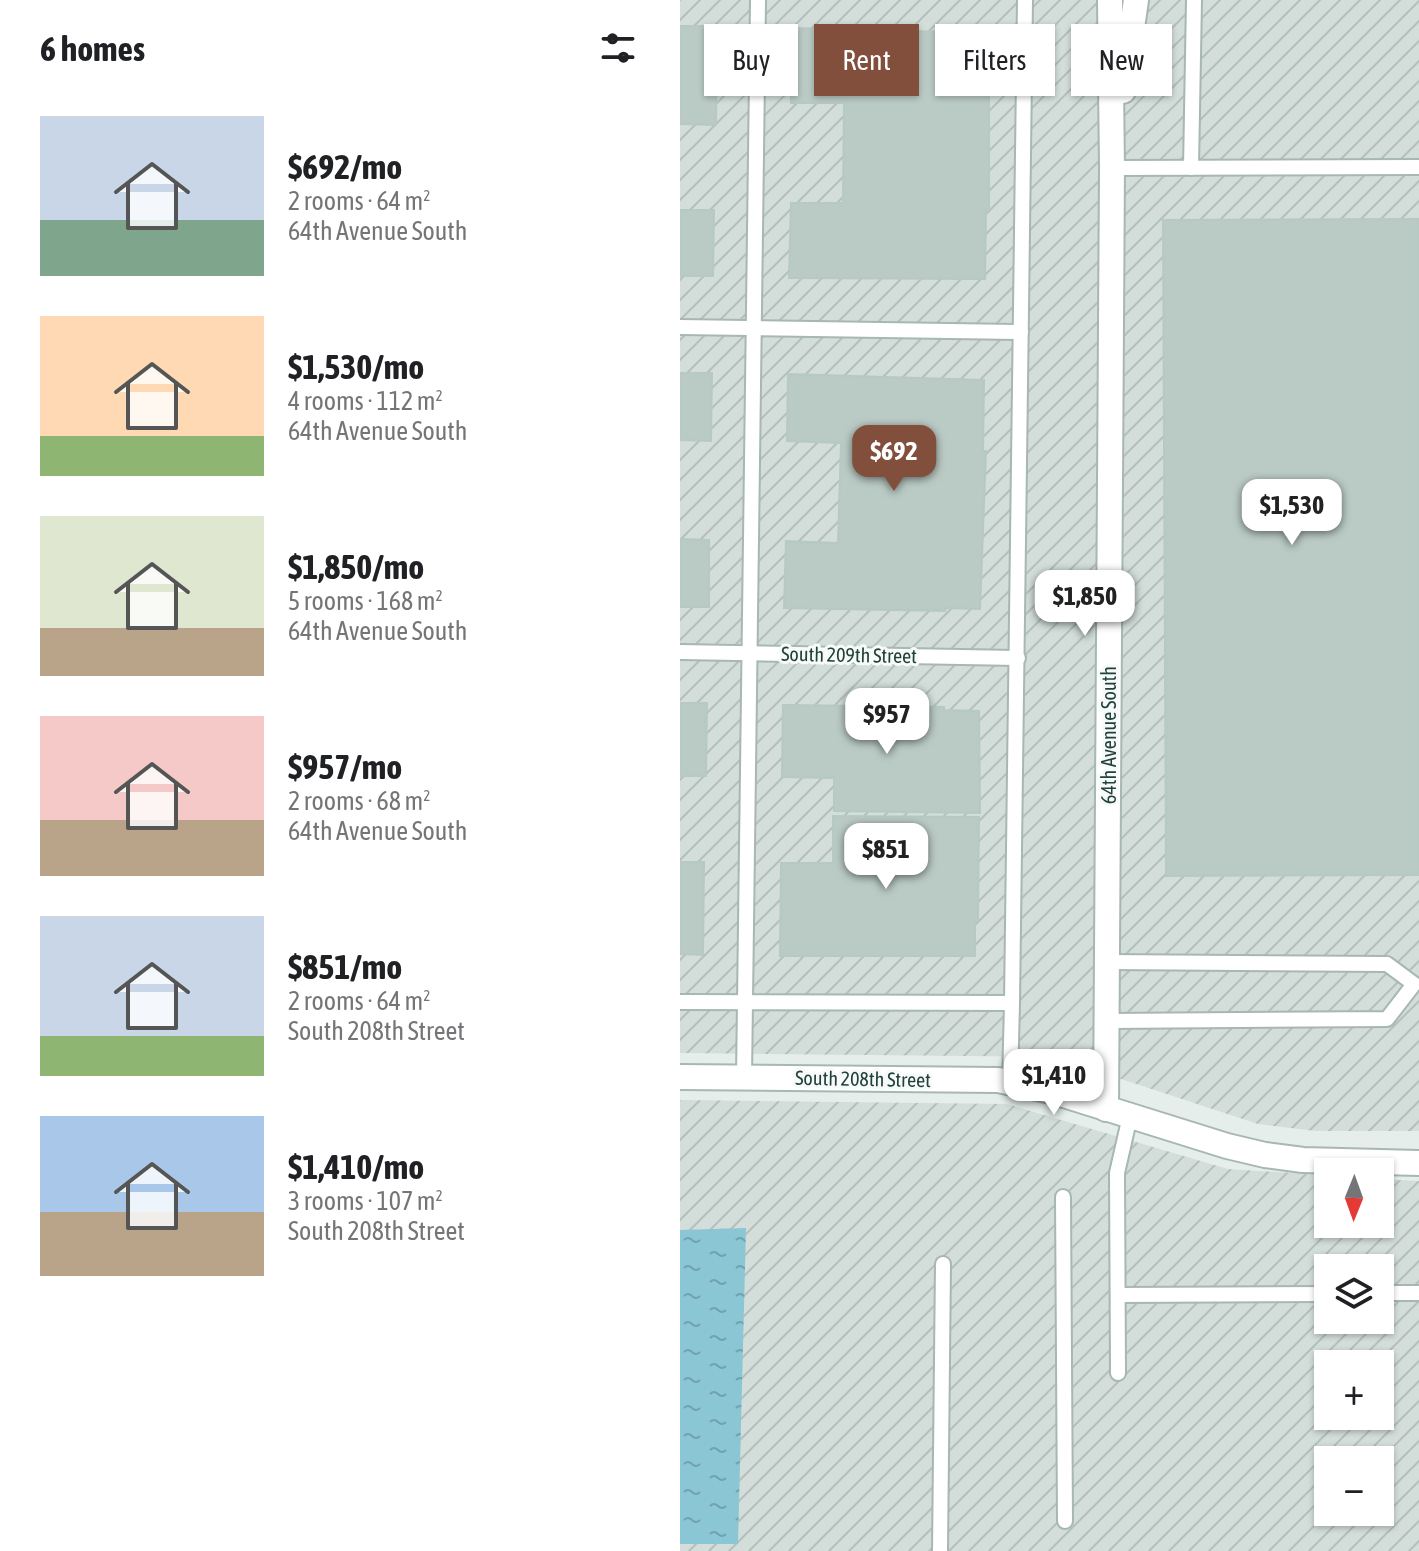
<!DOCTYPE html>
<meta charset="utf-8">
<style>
:root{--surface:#fff;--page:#f2f2f2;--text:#202124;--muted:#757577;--accent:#814f3c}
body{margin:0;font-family:"Asap Condensed",sans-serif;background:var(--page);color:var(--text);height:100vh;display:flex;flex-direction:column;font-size:30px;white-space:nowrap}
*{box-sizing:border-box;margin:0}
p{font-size:26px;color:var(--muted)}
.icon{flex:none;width:44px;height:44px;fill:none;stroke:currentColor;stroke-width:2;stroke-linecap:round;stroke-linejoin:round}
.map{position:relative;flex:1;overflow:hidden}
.drawer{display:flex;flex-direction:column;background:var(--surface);width:680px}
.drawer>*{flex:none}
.banner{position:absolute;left:24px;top:24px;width:594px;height:72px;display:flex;gap:16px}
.needle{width:52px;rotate:181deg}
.tools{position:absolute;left:634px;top:1158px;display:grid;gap:16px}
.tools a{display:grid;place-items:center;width:80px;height:80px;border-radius:0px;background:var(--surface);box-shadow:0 2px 6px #0004;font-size:40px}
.price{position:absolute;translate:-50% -68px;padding:0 18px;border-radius:16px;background:#fff;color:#222;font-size:26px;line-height:52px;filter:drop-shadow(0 2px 4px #0008)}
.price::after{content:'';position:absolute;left:50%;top:48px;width:24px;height:18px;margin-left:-12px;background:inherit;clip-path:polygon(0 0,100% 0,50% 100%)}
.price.on{background:var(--accent);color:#fff}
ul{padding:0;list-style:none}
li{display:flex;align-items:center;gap:24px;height:200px;padding:0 40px}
li span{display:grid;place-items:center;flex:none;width:224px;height:160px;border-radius:0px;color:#555}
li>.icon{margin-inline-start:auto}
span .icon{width:96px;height:96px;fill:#fffc;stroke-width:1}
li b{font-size:34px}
h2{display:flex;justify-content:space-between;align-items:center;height:96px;padding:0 40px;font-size:34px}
.tag{padding:0 28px;border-radius:0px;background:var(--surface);box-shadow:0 2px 6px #0004;font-size:28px;line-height:72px}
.tag.on{background:var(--accent);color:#fff}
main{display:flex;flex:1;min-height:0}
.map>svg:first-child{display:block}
.industrial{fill:url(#industrial-furrows);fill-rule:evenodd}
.water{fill:url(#water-ripples)}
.building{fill:#bacac4;stroke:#b6c9c2;stroke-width:2}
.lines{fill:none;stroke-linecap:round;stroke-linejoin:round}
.lane-casing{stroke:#a7b7b3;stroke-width:18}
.street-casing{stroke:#a7b7b3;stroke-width:28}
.lane{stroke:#fff;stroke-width:14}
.street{stroke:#fff;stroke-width:24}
.labels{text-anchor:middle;stroke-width:6;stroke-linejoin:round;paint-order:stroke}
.street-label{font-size:20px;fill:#23413b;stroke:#f6faf8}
</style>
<main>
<section class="drawer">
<h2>6 homes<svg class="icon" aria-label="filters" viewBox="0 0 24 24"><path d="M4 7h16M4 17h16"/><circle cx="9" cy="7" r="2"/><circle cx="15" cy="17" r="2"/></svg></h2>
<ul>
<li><span style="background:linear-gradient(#c9d6e8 65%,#7fa58c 0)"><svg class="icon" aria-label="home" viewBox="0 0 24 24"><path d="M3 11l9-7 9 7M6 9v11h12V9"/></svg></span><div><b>$692/mo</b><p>2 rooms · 64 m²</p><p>64th Avenue South</p></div></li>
<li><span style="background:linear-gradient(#ffd9b3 75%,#8fb573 0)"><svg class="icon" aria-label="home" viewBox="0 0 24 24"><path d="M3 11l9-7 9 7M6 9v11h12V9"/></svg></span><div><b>$1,530/mo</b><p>4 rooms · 112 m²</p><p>64th Avenue South</p></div></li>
<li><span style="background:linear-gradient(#dfe7d0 70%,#b9a48a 0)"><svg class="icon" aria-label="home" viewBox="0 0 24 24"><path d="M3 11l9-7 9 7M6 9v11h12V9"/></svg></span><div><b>$1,850/mo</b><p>5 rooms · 168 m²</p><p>64th Avenue South</p></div></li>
<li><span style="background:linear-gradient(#f6c9c9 65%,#b9a48a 0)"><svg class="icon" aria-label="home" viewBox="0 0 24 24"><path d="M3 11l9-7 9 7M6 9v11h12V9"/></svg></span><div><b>$957/mo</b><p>2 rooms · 68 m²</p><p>64th Avenue South</p></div></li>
<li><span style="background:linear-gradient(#c9d6e8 75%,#8fb573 0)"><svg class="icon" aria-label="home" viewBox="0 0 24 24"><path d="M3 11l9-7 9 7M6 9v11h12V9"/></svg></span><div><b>$851/mo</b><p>2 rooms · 64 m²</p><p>South 208th Street</p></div></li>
<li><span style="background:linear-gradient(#a9c7e8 60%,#b9a48a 0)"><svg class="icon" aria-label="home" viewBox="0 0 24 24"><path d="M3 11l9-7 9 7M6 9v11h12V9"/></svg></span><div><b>$1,410/mo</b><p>3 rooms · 107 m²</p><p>South 208th Street</p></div></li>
</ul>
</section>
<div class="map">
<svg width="739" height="1551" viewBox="0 0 739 1551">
<defs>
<pattern id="industrial-furrows" width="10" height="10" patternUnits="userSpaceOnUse" patternTransform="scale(2)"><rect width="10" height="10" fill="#d3deda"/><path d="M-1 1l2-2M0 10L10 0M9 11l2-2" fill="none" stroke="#b5c0bc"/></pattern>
<pattern id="water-ripples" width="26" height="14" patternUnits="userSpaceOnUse" patternTransform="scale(2)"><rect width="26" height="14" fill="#8bc6d5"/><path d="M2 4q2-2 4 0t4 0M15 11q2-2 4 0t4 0" fill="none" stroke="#71a2ae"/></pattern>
</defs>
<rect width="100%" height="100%" fill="#e5eeeb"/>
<!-- industrial -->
<g class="industrial">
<path d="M0 0H739V1131H635L578 1124 374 1057 0 1053Z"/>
<path d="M0 1100 327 1104 548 1169 648 1175V1224H700V1179L739 1181V1551H0ZM648 1268H700V1320H648ZM648 1364H700V1416H648ZM648 1460H700V1512H648Z"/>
</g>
<!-- water -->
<path class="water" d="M66 1228 58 1544H0V1230Z"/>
<!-- building -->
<g class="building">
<path d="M0 26H37L36 125 0 124Z"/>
<path d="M113 28 309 33V209H306L305 279 109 278 111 203H163L164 103H111Z"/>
<path d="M0 210H34L33 276H0Z"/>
<path d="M739 219V875L486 876 483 220Z"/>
<path d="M0 373H32L31 441 0 440Z"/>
<path d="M108 374 304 380 303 451H306L300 609 265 608V611L104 608 106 541 158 543 161 443 107 441Z"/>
<path d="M0 539 29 540V607H0Z"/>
<path d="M0 703H27L26 776H0Z"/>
<path d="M103 705 264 707V710L299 711 300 813 154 811V778L102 777Z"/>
<path d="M153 816 299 817 298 921H295V956H100L101 863H153Z"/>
<path d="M0 862H24L23 955 0 954Z"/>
</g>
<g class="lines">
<defs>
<g id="lane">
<path d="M432 168 739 167"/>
<path d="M511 168 514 0"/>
<path d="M0 327 341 332"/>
<path d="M0 652 338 658"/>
<path d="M0 1002 332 1003 345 0"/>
<path d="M427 1021 707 1019 734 984 707 964 427 962"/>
<path d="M64 1078 78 0"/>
<path d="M330 1083 332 1003"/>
<path d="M383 1197 385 1521"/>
<path d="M700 1293H739"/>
<path d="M438 1295 648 1294"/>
<path d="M438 1373 437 1173 450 1116"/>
<path d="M260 1551 263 1264"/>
</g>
<g id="street">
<path d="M443 91 456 0"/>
<path d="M0 1077 318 1080 371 1091 547 1146 585 1155 623 1160 739 1163"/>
<path d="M426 1109 432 168 430 0"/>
</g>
</defs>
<!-- lane casing -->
<use href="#lane" class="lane-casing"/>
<!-- street casing -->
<use href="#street" class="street-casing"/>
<!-- lane -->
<use href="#lane" class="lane"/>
<!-- street -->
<use href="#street" class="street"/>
</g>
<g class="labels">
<!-- street labels -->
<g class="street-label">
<text transform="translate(169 655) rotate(1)" y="7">South 209th Street</text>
<text transform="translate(429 735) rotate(-90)" y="7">64th Avenue South</text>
<text transform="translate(183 1079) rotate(1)" y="7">South 208th Street</text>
</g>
</g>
</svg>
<div class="tools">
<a><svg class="needle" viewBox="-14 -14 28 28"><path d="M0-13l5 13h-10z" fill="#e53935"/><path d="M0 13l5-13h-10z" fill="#757577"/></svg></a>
<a><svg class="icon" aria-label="layers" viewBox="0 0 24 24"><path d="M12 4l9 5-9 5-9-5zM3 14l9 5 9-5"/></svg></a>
<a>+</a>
<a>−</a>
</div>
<b class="price on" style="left:214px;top:493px">$692</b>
<b class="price" style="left:612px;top:547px">$1,530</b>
<b class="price" style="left:405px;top:638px">$1,850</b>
<b class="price" style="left:207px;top:756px">$957</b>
<b class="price" style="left:206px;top:891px">$851</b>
<b class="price" style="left:374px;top:1117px">$1,410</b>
<div class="banner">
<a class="tag">Buy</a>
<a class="tag on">Rent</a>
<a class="tag">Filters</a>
<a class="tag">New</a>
</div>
</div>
</main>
